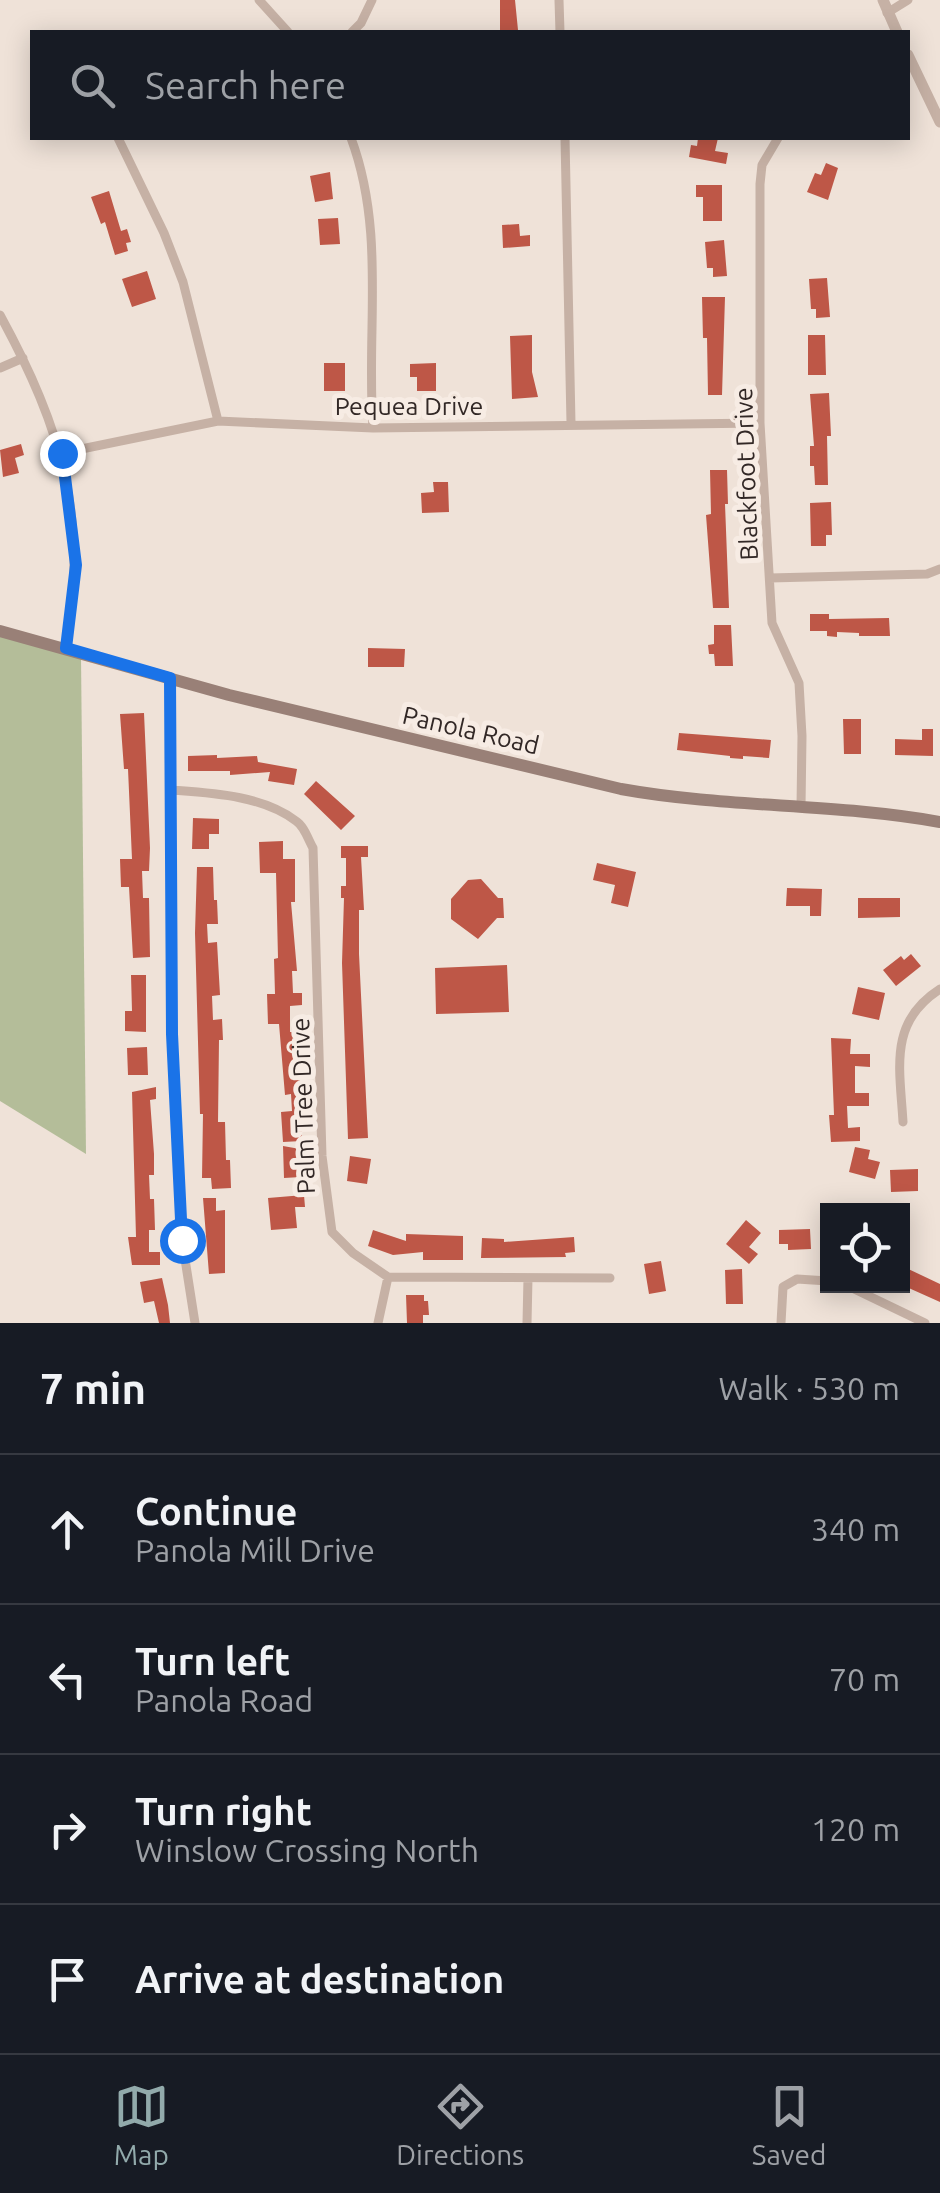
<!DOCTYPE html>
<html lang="en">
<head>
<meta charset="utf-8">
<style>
	:root { --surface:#171b24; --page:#242831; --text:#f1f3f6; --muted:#9ea1a6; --line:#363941; --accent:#92aaab }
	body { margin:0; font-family:Ubuntu,sans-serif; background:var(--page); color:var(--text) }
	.controls { position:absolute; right:30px; bottom:30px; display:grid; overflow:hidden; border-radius:0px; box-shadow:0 5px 25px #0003 }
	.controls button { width:90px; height:90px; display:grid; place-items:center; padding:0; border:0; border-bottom:2px solid var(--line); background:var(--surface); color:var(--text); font:50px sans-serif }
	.stop { position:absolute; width:30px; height:30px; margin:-22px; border:8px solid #1a73e8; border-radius:50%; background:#fff }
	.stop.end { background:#1a73e8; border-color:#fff; box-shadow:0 2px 10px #0008 }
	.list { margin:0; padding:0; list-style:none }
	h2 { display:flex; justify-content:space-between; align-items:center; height:130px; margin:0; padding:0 40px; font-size:42px }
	h2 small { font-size:32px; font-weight:400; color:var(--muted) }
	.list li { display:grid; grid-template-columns:65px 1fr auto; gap:30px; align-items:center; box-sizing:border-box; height:150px; padding:0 40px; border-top:2px solid var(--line) }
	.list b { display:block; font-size:38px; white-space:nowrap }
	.list p { margin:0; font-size:32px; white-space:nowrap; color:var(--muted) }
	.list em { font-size:32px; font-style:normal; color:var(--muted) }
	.icon { flex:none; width:55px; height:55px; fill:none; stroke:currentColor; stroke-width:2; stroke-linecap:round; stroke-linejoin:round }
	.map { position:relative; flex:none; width:940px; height:1323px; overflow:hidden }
	.search { position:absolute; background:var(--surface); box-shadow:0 5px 25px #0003; left:30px; right:30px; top:30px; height:110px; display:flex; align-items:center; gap:25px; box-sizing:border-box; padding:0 35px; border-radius:0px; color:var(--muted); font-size:38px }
	.sheet { height:730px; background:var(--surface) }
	nav { display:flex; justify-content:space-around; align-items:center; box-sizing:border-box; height:140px; border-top:2px solid var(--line); background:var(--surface); font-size:28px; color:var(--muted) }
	nav a { display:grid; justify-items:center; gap:5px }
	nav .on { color:var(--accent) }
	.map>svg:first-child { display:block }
	.green { fill:#b4bd99 }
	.building { fill:#be5747 }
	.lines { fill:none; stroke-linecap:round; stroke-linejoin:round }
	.minor { stroke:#c6b1a5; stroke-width:9 }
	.tertiary { stroke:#c6b1a5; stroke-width:11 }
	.secondary { stroke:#998077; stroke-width:12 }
	.route { stroke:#1a73e8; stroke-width:12 }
	.labels { text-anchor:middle; stroke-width:10; stroke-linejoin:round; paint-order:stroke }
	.street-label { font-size:25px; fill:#322826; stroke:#f7ece4 }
</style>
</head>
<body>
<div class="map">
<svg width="940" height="1323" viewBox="0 0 940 1323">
	<rect width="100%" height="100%" fill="#efe2d8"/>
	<!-- green -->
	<path class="green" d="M0,630L81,656L86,1154L0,1101Z"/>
	<!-- building -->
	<path class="building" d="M500,0H515L518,30L500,32Z
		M698,138H718L715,151L728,153L726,164L689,157L691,145L697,146Z
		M826,163L838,168L828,200L807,192L815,173L821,175Z
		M330,172L333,199L315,202L310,176Z
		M696,185H722V221H703V197H696Z
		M109,191L121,231L127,229L131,242L126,243L128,251L115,255L105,222L101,224L91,197Z
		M338,218L340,244L320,245L318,219Z
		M519,224L520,236L530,235V246L503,248L502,225Z
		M724,240L727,276L713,277V268H707L705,242Z
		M147,271L156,299L132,307L122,279Z
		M827,278L830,317L816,318V309H811L809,279Z
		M702,297H725L722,395H708L707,338H703Z
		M532,335V372L538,397L512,399L510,336Z
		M808,335H825L826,375H808Z
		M324,363H345V391H324Z
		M436,363V391H417V377H410V364Z
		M829,393L831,436H827L828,485H815L814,466H810V446H814L810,394Z
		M21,444L24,455L15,458L19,473L3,477L0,450Z
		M710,470H727L728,504H725L729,608H713L706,515L711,514Z
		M433,482H448L449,512L422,513L421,493L434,492Z
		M831,502L832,535H826V546H811L810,503Z
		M810,614H829V619L889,618L890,636H859V633L837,632V637L827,636V631H810Z
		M714,625H731L733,666H715L714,654H709L708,645L714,644Z
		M368,648L405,649L404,667H368Z
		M144,713L150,848L149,871H142L143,898H149L150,957L133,958L129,887H121L120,859H132L128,769H124L120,714Z
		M843,719H861V754H844Z
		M922,729H933V756L895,755V739L922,740Z
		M679,733L771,740L769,758L743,756V759L730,758V756L677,750Z
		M217,755V758L257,756L258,762L297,769L294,785L268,781L270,772L230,775V771H188V756Z
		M316,781L355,816L341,830L304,794Z
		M193,818L219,819V834H209V849H192Z
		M283,841V859H295V902H291L297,971H292L293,993H302V1005L290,1006V1032H295V1045H299L302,1141L283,1142L281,1112L292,1111L291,1094L285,1095L279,1024H268L267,994H275L274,959L278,958L276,873H260L259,842Z
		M341,846H368V857H361L364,910H359V954L368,1138L348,1139L342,963L344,898H341V886H346V858H341Z
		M597,863L636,872L628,907L611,903L615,885L593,880Z
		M197,867H213L214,900H217L218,924H207L208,943L217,942L220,995L212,996L213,1020L222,1019L223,1040H219L218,1122H225L226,1160H230L231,1188L212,1189L211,1178H202L203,1114H200L195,933Z
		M481,879L498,898H503L504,918H497L478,939L451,919V899L468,880Z
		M787,888L822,889L821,916H810V906H786Z
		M858,898H900V917L858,918Z
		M911,954L921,966L896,986L883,970L901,956L904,960Z
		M507,965L509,1012L436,1014L435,968Z
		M131,975H146V1032L125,1031V1011H132Z
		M858,987L885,993L879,1020L852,1014Z
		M831,1038L851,1039L850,1054H870V1067L855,1066V1093H869V1106H847L848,1128L860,1127V1141L831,1142L829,1115H834Z
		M147,1047L148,1075H128L127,1048Z
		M156,1087V1099L150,1100L154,1154V1175H149L150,1199H154L155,1230H149V1252H160V1265H132L128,1237H136L132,1092Z
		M283,1146L300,1149L301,1177L284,1178Z
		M855,1147L870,1150L868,1159L880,1162L875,1179L849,1172Z
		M350,1156L371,1159L367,1184L347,1181Z
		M918,1169V1191L891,1192L890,1170Z
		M304,1195L305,1207H295L297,1228L271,1230L268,1198Z
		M203,1198H216V1211L225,1210V1273L209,1274Z
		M746,1220L761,1233L749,1247L758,1254L749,1264L726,1244Z
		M810,1229L811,1249L788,1250V1244H779V1230Z
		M373,1230L406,1241V1234L463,1236V1260H423V1252L393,1255L368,1246Z
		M574,1237L575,1252L565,1253L566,1257L481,1258L482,1238L504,1239V1242Z
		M661,1261L666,1291L649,1294L644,1264Z
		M902,1266L940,1284V1302L902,1285Z
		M742,1269L743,1304H726L725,1270Z
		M162,1278L168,1305L170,1323H159L154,1301L144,1303L140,1282Z
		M406,1295H424V1301H428L429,1315H423V1323H407Z"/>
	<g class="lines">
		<!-- minor -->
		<path class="minor" d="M259,0L288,32
			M559,0L560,32
			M887,13L908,0
			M352,32L361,23L372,0
			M118,138L164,233L183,282L218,421
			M351,138C386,232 366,330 373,428
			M565,138L571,423
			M778,138L762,165L760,184V423L772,623L799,683L802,736L801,807
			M0,315C62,429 89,518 66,648
			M0,368L23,358
			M62,453L218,421L373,428L760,423
			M770,578L927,574L940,569
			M170,678L172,1034L182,1240L195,1323
			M170,790C210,793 262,795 296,821C304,826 308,839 313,848L322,1156L332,1232L353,1253L388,1277L610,1278
			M903,1122C900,1069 888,1022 940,989
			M848,1286L925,1323
			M378,1323L388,1277
			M527,1323L528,1278
			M781,1323L783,1287L797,1279L828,1281"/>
		<!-- tertiary -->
		<path class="tertiary" d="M883,0L897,32
			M908,55L940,122"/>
		<!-- secondary -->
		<path class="secondary" d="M0,631L229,695L621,789C726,808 835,803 940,822"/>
	</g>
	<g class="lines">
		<!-- route -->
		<path class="route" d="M62,453L76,565L66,648L170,678L172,1034L182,1240"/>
	</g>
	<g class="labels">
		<!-- street labels -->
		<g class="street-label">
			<text x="409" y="415">Pequea Drive</text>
			<text transform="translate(746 474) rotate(-92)" y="9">Blackfoot Drive</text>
			<text transform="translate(471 730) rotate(13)" y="9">Panola Road</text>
			<text transform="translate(303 1106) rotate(-92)" y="9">Palm Tree Drive</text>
		</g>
	</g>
</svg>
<div class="controls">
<button><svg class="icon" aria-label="locate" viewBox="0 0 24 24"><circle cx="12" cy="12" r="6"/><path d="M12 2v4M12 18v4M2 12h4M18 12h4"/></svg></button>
</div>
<div class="stop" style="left:182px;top:1240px"></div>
<div class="stop end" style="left:62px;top:453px"></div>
<div class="search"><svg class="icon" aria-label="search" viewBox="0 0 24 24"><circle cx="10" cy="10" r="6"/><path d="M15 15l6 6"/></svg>Search here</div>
</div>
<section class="sheet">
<h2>7 min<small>Walk · 530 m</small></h2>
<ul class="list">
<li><svg class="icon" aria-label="ahead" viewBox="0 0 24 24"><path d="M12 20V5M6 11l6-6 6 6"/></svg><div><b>Continue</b><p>Panola Mill Drive</p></div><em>340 m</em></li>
<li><svg class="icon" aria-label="left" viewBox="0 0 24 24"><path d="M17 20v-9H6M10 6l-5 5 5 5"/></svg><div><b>Turn left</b><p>Panola Road</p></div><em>70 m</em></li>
<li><svg class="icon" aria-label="right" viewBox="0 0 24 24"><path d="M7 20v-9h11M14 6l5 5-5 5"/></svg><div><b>Turn right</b><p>Winslow Crossing North</p></div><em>120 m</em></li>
<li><svg class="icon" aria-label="arrive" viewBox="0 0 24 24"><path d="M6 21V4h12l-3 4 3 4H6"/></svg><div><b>Arrive at destination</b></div></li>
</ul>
</section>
<nav>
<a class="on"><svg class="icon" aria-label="map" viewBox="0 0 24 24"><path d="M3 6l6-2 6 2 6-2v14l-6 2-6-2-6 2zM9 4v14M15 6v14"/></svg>Map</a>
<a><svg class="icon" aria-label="directions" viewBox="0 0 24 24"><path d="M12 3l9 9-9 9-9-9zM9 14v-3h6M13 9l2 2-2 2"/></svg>Directions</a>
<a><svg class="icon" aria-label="saved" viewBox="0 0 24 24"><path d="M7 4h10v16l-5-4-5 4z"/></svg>Saved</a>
</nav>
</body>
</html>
